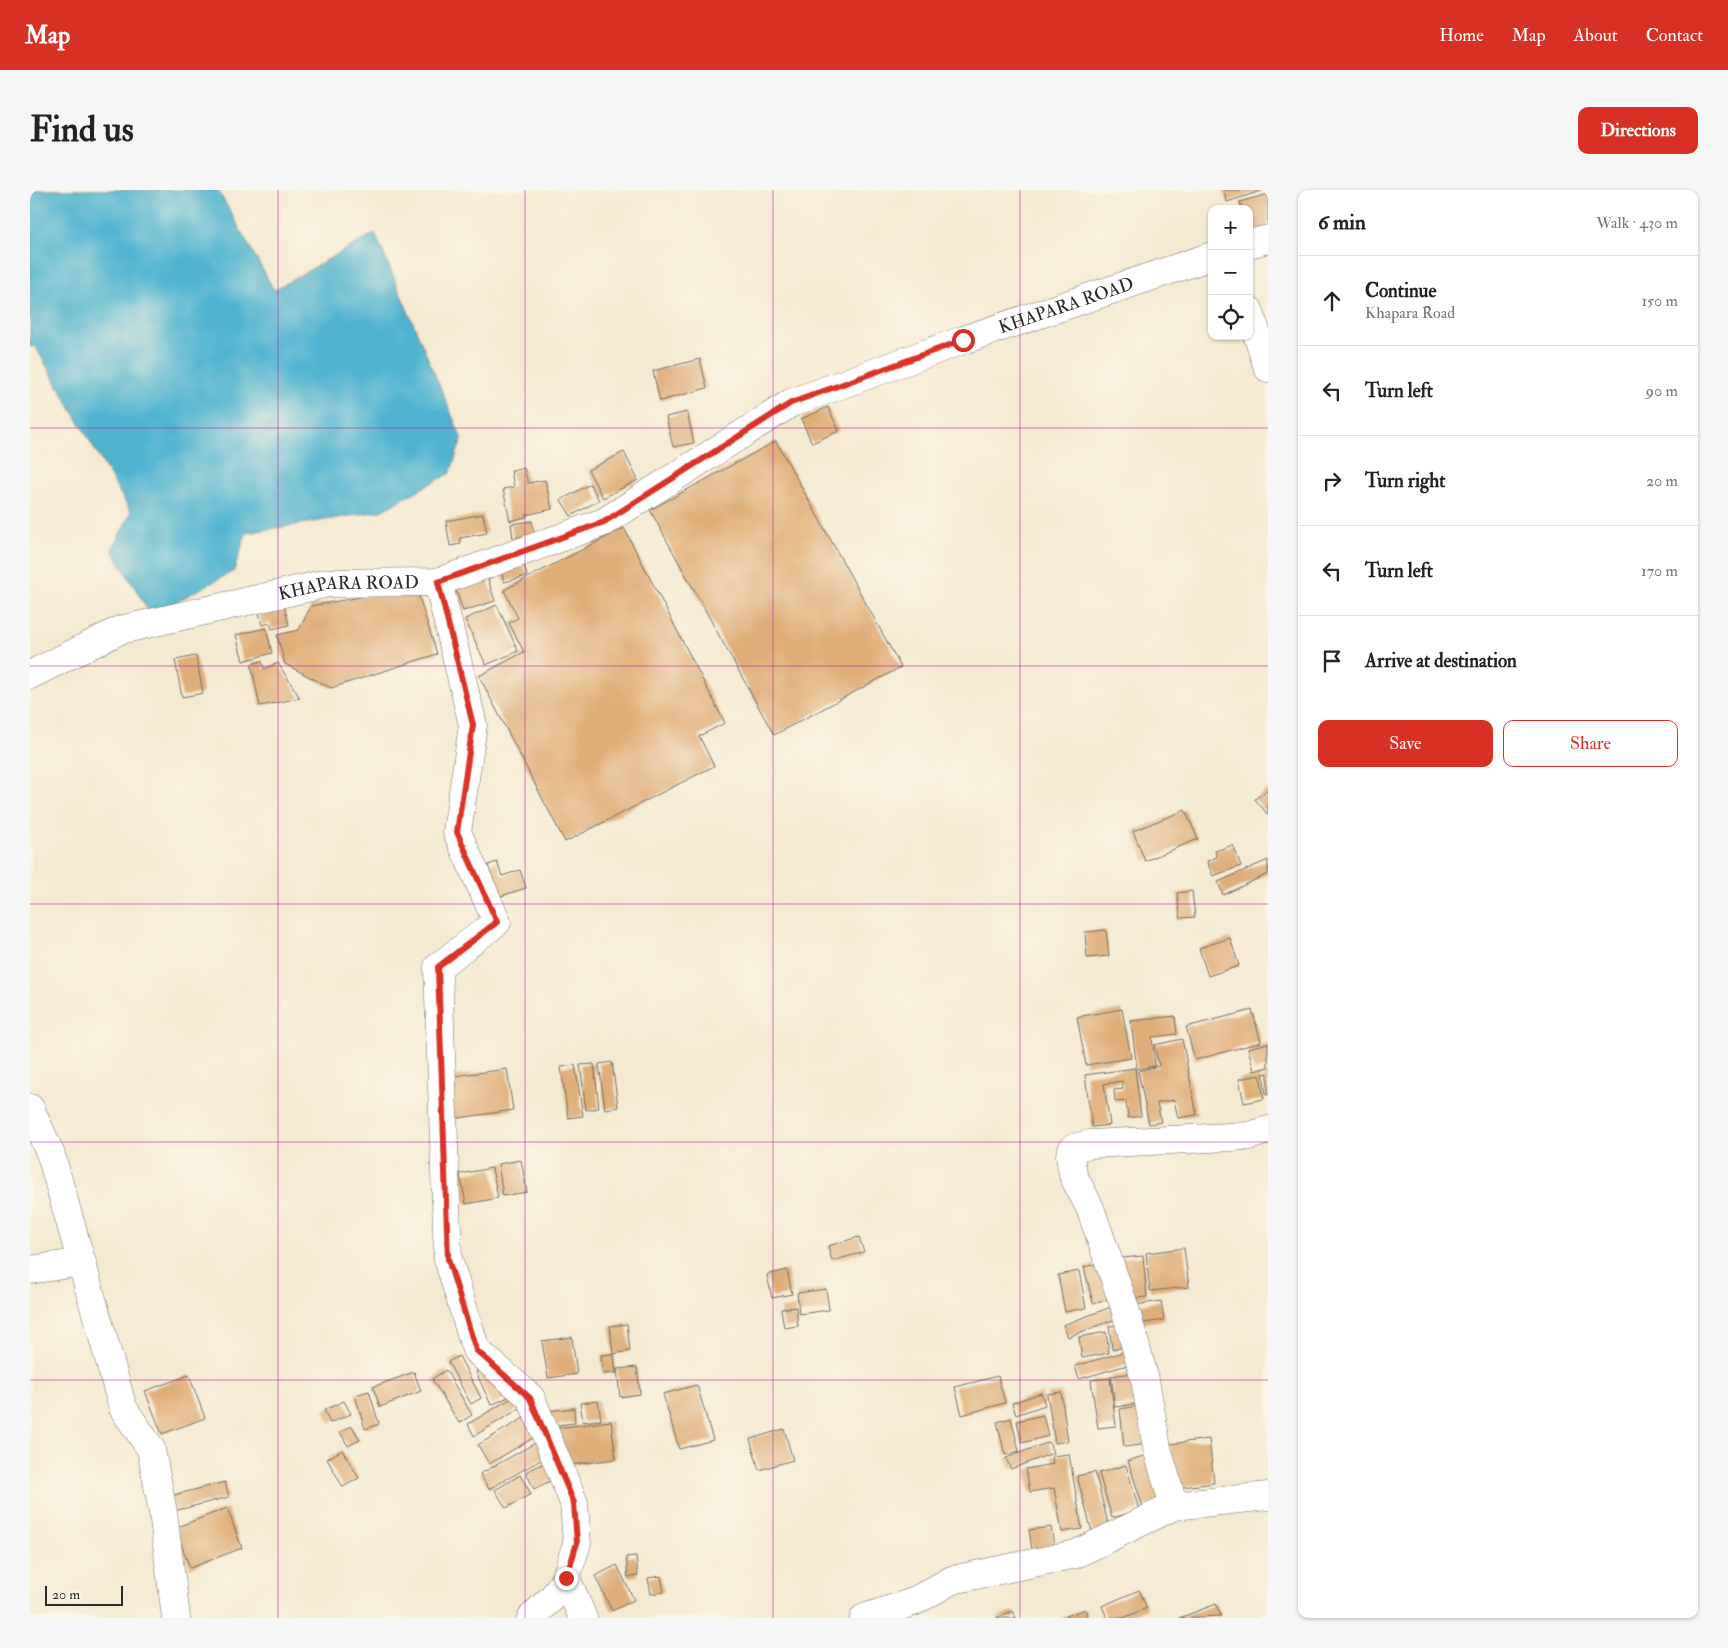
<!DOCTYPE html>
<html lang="en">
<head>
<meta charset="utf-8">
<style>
	:root { --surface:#fff; --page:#f6f6f6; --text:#222; --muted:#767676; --line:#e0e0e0; --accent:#d93025 }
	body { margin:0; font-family:"IM FELL Double Pica",serif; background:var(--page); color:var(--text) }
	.controls { position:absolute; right:15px; top:15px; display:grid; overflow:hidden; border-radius:10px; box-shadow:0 1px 4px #0004 }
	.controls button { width:45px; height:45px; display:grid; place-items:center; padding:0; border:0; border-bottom:1px solid var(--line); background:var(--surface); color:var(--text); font:25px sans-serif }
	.scale { position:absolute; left:15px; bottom:12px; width:78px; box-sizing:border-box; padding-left:5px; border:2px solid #2b2b2b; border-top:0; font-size:14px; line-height:18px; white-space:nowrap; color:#2b2b2b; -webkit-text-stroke:4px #fcf5e5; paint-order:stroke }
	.stop { position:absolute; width:15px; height:15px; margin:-11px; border:4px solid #d93025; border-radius:50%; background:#fff }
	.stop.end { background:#d93025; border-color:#fff; box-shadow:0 1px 5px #0008 }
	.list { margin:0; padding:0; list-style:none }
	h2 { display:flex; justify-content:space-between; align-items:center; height:65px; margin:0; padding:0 20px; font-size:21px }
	h2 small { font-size:16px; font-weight:400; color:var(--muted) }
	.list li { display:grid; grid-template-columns:32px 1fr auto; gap:15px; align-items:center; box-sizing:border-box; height:90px; padding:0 20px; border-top:1px solid var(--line) }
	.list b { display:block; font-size:19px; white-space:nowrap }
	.list p { margin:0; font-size:16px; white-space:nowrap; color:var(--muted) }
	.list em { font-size:16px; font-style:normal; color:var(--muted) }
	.actions { display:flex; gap:10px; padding:15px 20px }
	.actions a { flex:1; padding:11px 0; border:1px solid var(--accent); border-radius:10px; text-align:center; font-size:18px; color:var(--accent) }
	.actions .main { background:var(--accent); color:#fff }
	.icon { flex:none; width:28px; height:28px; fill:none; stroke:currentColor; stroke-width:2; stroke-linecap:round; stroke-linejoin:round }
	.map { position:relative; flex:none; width:1238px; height:1428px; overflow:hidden; border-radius:10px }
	header { display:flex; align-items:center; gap:30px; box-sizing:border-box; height:70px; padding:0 25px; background:var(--accent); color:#fff }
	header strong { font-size:24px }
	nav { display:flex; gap:28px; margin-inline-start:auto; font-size:18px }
	.intro { display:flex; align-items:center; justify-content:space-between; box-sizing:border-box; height:120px; padding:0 30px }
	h1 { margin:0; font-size:35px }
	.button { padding:12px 22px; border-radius:10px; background:var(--accent); color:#fff; font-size:18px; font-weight:700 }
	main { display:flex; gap:30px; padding:0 30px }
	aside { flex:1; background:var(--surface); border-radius:10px; box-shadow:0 1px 4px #0004 }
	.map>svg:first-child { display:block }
	.water { fill:#50b3cf; stroke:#3e6f7d }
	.building { fill:#dfaf79 }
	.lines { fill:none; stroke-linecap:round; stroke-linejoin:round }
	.street-casing { stroke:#726e65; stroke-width:29 }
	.street { stroke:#fff; stroke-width:28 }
	.route { stroke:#d93025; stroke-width:6 }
	.grid { fill:none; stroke:#b5179e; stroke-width:1; stroke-opacity:0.55 }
	.labels { text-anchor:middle; stroke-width:4; stroke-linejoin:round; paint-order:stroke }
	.street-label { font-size:18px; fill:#2b2b2b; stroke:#fcf5e5 }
</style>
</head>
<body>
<header>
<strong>Map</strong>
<nav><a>Home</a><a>Map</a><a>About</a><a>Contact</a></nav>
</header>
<div class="intro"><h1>Find us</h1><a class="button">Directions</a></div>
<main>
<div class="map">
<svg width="1238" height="1428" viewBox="0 0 1238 1428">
	<rect width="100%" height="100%" fill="#fcf5e5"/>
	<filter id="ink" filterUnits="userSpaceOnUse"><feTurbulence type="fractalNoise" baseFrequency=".02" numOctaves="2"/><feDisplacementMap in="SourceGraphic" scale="10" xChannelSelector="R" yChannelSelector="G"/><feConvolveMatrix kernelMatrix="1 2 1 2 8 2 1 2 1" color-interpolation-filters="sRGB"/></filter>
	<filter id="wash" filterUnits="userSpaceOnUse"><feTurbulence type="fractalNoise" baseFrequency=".0096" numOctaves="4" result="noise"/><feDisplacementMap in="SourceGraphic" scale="20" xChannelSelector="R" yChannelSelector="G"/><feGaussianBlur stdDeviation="1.12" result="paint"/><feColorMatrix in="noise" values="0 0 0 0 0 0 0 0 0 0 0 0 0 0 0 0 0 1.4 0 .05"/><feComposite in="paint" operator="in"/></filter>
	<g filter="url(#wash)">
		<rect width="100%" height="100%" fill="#f5ead1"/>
		<!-- water -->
		<path class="water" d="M0,0H188L244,100L345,43L432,249L420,283L351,321L216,343L204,381L121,425L82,360L101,322L5,156L0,157Z"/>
		<g id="blocks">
			<!-- building -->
			<path class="building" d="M1193,0H1234L1197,12Z
				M1238,4V46L1219,42V19H1212L1210,12Z
				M670,169L677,198L630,211L623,181Z
				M798,217L809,241L782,253L771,229Z
				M657,222L664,253L643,257L636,227Z
				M746,251L871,477L744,545L620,320Z
				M594,262L608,290L573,308L558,280Z
				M494,278L498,293L515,290L522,319L496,325V327L480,331L473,299L484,297L481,281Z
				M560,294L569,310L541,326L531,310Z
				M453,324L457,343L430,348L431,354L420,356L416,331Z
				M502,331L504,344L483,348L481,334Z
				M594,338L695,533L669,546L684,576L535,652L449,486L494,462L479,433L488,428L474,400Z
				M494,374L497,386L474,392L471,380Z
				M457,386L465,411L433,421L425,396Z
				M386,397L407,464L301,498L255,474L247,445L269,440L281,416Z
				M252,408L259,435L242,439L240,433L232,435L227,414Z
				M467,415L488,461L456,475L435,429Z
				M236,438L242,463L213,471L206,445Z
				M166,466L173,503L152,507L145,470Z
				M232,471L234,479L248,473L270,508L230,516L221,474Z
				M1238,599V625L1225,609Z
				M1155,620L1168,649L1115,671L1103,641Z
				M1203,655L1211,676L1183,686L1177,671L1187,667L1185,661Z
				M1238,670V684L1193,705L1188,692Z
				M467,672L472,686L490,680L496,698L468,707L458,675Z
				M1162,701L1165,727L1150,728L1147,703Z
				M1076,740L1079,766L1057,768L1055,742Z
				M1200,748L1209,776L1178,786L1169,758Z
				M1092,819L1101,868L1056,875L1047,827Z
				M1222,820L1231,852L1165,870L1156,837Z
				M1145,826L1147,844L1122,847L1125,876L1107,879L1101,831Z
				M1152,849L1167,925L1148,928L1144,910L1127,913L1131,932L1119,934L1108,881L1129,876L1124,855Z
				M1238,853V877L1224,881L1218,858Z
				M582,872L588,917L575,919L569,874Z
				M564,874L569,918L556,920L550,875Z
				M545,875L553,926L538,928L531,877Z
				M1105,878L1111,926L1098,928L1096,911L1085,912L1084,900L1093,899L1092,891L1074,894L1080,935L1062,937L1055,885Z
				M477,879L483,920L422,929L416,887Z
				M1238,883V905H1236L1233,884Z
				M1230,885L1234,909L1214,913L1209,889Z
				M491,970L497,1002L473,1006L468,974Z
				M462,978L468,1008L436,1014L430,984Z
				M829,1047L834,1062L802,1071L798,1056Z
				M1154,1058L1159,1097L1120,1101L1116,1063Z
				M1113,1066L1117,1107L1096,1109L1092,1068Z
				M1075,1072L1084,1108L1063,1113L1054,1077Z
				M757,1080L762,1104L742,1108L737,1085Z
				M1049,1081L1056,1118L1035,1122L1028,1085Z
				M796,1099L799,1120L769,1124L767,1103Z
				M1131,1111L1134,1130L1101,1135L1098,1116Z
				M1089,1114L1093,1126L1038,1147L1033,1135Z
				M766,1117L768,1136L754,1138L751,1119Z
				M597,1134L600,1161L583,1164L580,1136Z
				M1096,1135L1099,1157L1082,1159L1079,1136Z
				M1076,1142L1079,1163L1052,1168L1049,1147Z
				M542,1147L547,1184L518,1188L512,1151Z
				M1097,1161L1101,1174L1049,1189L1045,1176Z
				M584,1164L586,1183L573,1184L571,1165Z
				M429,1166L451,1208L441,1214L418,1172Z
				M468,1172L483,1205L461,1215L446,1182Z
				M607,1177L610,1204L590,1207L587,1179Z
				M416,1180L442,1225L429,1233L402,1189Z
				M384,1182L391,1201L350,1217L343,1197Z
				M1110,1182L1114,1213L1085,1217L1081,1186Z
				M159,1185L175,1228L132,1244L115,1201Z
				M968,1186L975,1213L932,1225L925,1197Z
				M1080,1188L1086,1236L1068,1238L1061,1190Z
				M667,1195L683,1250L649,1259L633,1204Z
				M339,1201L349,1234L335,1239L325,1205Z
				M1031,1202L1038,1251L1025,1253L1017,1204Z
				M1011,1203L1015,1215L986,1225L982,1213Z
				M487,1205L494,1216L444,1246L438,1234Z
				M314,1211L321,1224L300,1233L294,1220Z
				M568,1211L571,1230L553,1232L550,1213Z
				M1115,1215L1119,1254L1094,1257L1090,1219Z
				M544,1218L545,1233L519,1236L518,1221Z
				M1013,1225L1018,1246L992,1253L987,1231Z
				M497,1226L508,1245L459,1274L448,1255Z
				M981,1228L989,1261L975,1265L967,1232Z
				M581,1231L586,1269L531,1276L527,1238Z
				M322,1236L330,1250L318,1256L310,1242Z
				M754,1239L763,1270L729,1280L720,1249Z
				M1179,1249L1184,1293L1145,1298L1140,1254Z
				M507,1252L516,1267L459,1299L450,1284Z
				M1019,1252L1023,1263L981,1279L976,1268Z
				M312,1260L329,1288L313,1297L297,1269Z
				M1122,1263L1137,1309L1113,1317L1098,1271Z
				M1039,1264L1052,1339L1032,1342L1024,1298L1000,1302L996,1279L1023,1274L1022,1266Z
				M518,1271L526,1288L504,1299L496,1282Z
				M1096,1275L1109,1320L1082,1328L1069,1283Z
				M1065,1282L1079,1337L1062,1342L1047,1286Z
				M490,1285L501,1304L476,1318L465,1300Z
				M195,1292L199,1307L144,1321L140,1306Z
				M197,1318L212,1358L160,1378L145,1338Z
				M1021,1337L1025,1363L1003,1366L999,1340Z
				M606,1366L608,1386L598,1387L596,1367Z
				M587,1375L604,1410L582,1421L565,1386Z
				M631,1386L634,1402L621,1404L618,1388Z
				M1109,1400L1117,1418L1093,1428H1077L1072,1416Z
				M1186,1414L1191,1426L1149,1428Z
				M1055,1419L1058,1428H1031Z
				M983,1421L986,1428H966Z"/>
		</g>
	</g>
	<g filter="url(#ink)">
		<use href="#blocks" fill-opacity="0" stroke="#726e65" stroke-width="1"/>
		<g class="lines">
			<!-- street casing -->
			<g class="street-casing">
				<g id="street">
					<path d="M1219,54L1238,49"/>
					<path d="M1219,120L1238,178"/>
					<path d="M408,392L443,535L427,642L467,732L408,777L418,1069L446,1160L501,1208L544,1313L547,1353L536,1388L524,1406L501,1428"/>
					<path id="s1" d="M0,485L90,440L298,393L408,392L574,332L761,213L933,150L1182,66"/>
					<path d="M0,918L21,965L93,1218L121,1259L133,1322L146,1428"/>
					<path d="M0,1080L52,1072"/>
					<path d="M1144,1316L1127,1258L1115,1190L1095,1118L1060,1018L1043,985L1040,965L1043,958L1060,954L1219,946L1238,940"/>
					<path d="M536,1388L553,1428"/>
					<path d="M834,1428L883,1412L922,1390L1046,1364L1144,1316L1238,1306"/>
				</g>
			</g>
			<!-- street -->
			<use href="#street" class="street"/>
		</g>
	</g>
	<g class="lines" filter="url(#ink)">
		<!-- route -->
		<path class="route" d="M536,1388L547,1353L544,1313L500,1208L446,1160L418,1069L408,777L467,732L427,642L443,535L408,392L574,332L761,213L933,150"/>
	</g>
	<!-- grid -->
	<path class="grid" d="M248,0V1428M495,0V1428M743,0V1428M990,0V1428M0,238H1238M0,476H1238M0,714H1238M0,952H1238M0,1190H1238"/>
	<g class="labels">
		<!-- street labels -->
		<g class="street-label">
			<text dy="6" stroke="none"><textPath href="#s1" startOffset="1114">KHAPARA ROAD</textPath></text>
			<text dy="6" stroke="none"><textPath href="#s1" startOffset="334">KHAPARA ROAD</textPath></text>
		</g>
	</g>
</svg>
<div class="controls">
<button>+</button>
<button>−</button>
<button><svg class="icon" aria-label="locate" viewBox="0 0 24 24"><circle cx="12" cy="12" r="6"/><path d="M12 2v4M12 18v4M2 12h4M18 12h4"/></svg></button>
</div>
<div class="scale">20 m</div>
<div class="stop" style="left:933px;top:150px"></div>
<div class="stop end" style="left:536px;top:1388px"></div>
</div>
<aside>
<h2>6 min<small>Walk · 430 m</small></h2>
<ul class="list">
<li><svg class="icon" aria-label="ahead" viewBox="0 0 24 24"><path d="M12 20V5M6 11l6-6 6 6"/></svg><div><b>Continue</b><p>Khapara Road</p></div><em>150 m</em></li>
<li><svg class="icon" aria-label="left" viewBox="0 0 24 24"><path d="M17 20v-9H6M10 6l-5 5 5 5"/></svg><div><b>Turn left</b></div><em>90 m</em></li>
<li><svg class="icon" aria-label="right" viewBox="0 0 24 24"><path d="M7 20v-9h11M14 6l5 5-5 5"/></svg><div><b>Turn right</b></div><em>20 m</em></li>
<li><svg class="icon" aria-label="left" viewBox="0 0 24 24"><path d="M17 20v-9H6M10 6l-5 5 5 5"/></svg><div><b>Turn left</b></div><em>170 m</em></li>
<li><svg class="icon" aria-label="arrive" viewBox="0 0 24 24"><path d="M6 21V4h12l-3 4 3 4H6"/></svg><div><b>Arrive at destination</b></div></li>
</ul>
<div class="actions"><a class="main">Save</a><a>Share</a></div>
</aside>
</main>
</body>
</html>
